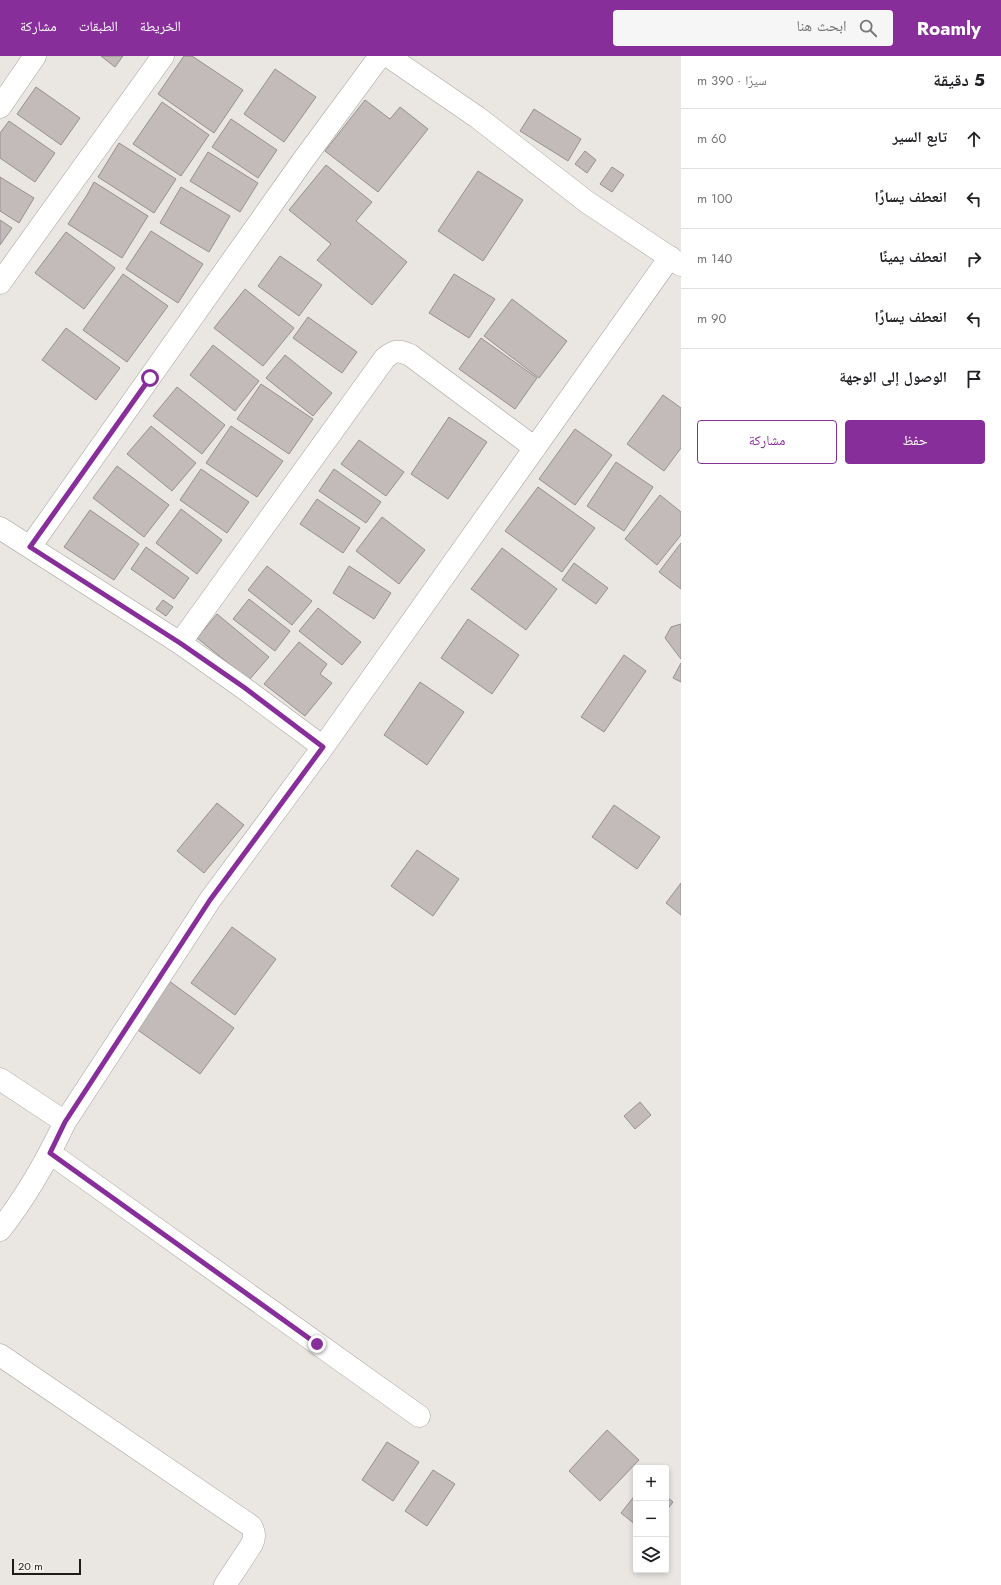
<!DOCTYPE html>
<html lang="ar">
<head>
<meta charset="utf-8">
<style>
	:root { --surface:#fff; --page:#f6f6f6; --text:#202124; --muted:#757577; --line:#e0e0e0; --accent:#882e9a }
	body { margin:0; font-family:Jost,"Noto Naskh Arabic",sans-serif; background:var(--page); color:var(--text); direction:rtl }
	.controls { position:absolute; right:12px; bottom:12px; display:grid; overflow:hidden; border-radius:4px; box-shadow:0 2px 6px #0003 }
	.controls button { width:36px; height:36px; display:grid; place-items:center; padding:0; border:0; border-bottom:1px solid var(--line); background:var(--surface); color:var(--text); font:20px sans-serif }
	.scale { position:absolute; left:12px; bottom:10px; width:69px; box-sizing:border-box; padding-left:4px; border:2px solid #1d1c1a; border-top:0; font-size:11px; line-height:14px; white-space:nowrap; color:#1d1c1a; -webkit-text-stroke:3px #f7f3ef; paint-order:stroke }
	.stop { position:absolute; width:12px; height:12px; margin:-9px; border:3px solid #882e9a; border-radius:50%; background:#fff }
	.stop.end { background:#882e9a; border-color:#fff; box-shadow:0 1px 4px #0008 }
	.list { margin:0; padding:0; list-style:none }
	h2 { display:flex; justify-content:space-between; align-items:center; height:52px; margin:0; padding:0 16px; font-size:17px }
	h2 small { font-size:13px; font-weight:400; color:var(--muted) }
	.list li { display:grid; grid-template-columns:26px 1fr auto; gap:12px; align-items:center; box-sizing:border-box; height:60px; padding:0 16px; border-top:1px solid var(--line) }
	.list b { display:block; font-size:15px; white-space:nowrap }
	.list em { font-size:13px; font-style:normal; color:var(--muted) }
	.actions { display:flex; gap:8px; padding:12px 16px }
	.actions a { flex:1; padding:9px 0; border:1px solid var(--accent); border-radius:4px; text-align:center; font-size:14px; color:var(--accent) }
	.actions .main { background:var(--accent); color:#fff }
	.icon { flex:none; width:22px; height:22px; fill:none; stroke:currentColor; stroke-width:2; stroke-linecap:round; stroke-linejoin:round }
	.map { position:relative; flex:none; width:681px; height:1529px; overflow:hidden; direction:ltr }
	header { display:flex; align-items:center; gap:24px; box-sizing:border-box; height:56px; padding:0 20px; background:var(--accent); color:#fff }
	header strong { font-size:19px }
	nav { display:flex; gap:22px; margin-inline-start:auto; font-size:14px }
	.search { width:280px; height:36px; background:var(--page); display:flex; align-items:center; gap:10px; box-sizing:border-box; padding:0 14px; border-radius:4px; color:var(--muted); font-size:15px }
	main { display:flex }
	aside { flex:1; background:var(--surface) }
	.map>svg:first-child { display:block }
	.building { fill:#c2bbba; stroke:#96908f }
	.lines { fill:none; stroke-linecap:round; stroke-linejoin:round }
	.minor-casing { stroke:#a7a39f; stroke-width:23 }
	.minor { stroke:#fff; stroke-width:22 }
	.route { stroke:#882e9a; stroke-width:5 }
</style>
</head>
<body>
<header>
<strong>Roamly</strong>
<div class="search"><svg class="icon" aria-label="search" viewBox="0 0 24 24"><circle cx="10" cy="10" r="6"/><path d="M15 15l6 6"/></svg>ابحث هنا</div>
<nav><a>الخريطة</a><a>الطبقات</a><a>مشاركة</a></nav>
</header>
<main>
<aside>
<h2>5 دقيقة<small>سيرًا · 390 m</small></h2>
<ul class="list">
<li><svg class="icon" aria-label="ahead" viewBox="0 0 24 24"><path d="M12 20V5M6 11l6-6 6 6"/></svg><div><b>تابع السير</b></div><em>60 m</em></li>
<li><svg class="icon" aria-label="left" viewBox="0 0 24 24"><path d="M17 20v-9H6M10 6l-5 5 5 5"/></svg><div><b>انعطف يسارًا</b></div><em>100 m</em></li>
<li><svg class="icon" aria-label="right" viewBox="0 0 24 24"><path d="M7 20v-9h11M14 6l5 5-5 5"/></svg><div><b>انعطف يمينًا</b></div><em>140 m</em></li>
<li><svg class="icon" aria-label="left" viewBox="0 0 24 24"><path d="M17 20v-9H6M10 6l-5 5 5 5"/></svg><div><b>انعطف يسارًا</b></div><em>90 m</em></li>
<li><svg class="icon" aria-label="arrive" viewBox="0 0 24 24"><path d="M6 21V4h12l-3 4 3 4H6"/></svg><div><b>الوصول إلى الوجهة</b></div></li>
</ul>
<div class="actions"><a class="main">حفظ</a><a>مشاركة</a></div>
</aside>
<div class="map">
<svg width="681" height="1529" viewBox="0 0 681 1529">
	<rect width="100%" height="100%" fill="#eae6e1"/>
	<!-- building -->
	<path class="building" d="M101,0H123L115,11Z
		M184,0H192L243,34L214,77L158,38Z
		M275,13L316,41L284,86L244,58Z
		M36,31L80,62L61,89L17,58Z
		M365,44L390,63L400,51L428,73L378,136L325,95Z
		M162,46L209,79L181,120L133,88Z
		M534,53L581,83L568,105L520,75Z
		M231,63L277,94L258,122L212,91Z
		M9,65L55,97L35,126L0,102V77Z
		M119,87L176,123L154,157L98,121Z
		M585,95L596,104L587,117L575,108Z
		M208,96L258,127L240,156L190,125Z
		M326,109L372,146L356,165L407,206L372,249L317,204L331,188L289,154Z
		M612,111L624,119L612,136L600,128Z
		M478,115L523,144L483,205L438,175Z
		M0,121L34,142L19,167L0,155Z
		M94,126L148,160L122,202L68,168L87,139Z
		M181,131L230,160L209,196L160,167Z
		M0,164L12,172L0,189Z
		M151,175L203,208L178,247L126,213Z
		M66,176L115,212L84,253L35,217Z
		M280,200L322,229L299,260L258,230Z
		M123,218L168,250L127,306L83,274Z
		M454,218L495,243L469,282L429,257Z
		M245,233L294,272L263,310L214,272Z
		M512,243L567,285L539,322L484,280Z
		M308,261L357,296L342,317L293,282Z
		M66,272L120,312L96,344L42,304Z
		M481,282L537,322L515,353L459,313Z
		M213,289L259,325L235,355L190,319Z
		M285,299L332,337L313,360L266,322Z
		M261,328L313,363L289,398L237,363Z
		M177,331L225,369L202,398L153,360Z
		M663,339L681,352V392L664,415L627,388Z
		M449,361L487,386L448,443L411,418Z
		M151,370L196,407L172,435L127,398Z
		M231,370L283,405L257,441L206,407Z
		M575,373L612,399L575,449L539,423Z
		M359,384L404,416L386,440L341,408Z
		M616,406L653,431L624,475L587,450Z
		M117,410L169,449L144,481L93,442Z
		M201,413L249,446L227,477L180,444Z
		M334,413L381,446L366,467L319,435Z
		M538,431L595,472L562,516L505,475Z
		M660,439L681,456V479L657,509L625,483Z
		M317,443L360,472L343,497L300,468Z
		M181,453L222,484L197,518L156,487Z
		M90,454L139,488L114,524L64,491Z
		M382,461L425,494L399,528L356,495Z
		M681,487V533L659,516Z
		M146,491L189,522L174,543L131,513Z
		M502,492L557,533L526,574L471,533Z
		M574,507L608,532L596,548L562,524Z
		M267,510L312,545L292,569L248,534Z
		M349,510L391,537L374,563L333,537Z
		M249,543L290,575L275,595L233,563Z
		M163,544L173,551L166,560L156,553Z
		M318,552L361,586L342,609L299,575Z
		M217,558L269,601L249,624L197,582Z
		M468,563L519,599L492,638L441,602Z
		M681,568V603L665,582L671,571Z
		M299,586L327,608L320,618L332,627L305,660L264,628Z
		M624,599L646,615L604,676L581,661Z
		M681,607V626L673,622Z
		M420,626L464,656L427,709L384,679Z
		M217,747L244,769L204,817L177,795Z
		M614,749L660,781L637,813L592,781Z
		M417,794L459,823L433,860L391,830Z
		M681,827V859L666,847Z
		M232,871L276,903L235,959L191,927Z
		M169,925L234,972L200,1018L135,972Z
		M640,1046L651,1059L635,1073L624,1060Z
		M607,1374L639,1404L600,1445L569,1415Z
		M387,1386L419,1406L393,1445L362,1424Z
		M433,1414L455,1428L427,1470L405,1455Z
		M636,1438V1469L621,1457Z
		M666,1440L673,1446L666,1455Z"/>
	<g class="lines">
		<!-- minor casing -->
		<g class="minor-casing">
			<path id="minor" d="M388,0L477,61L587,146L681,209
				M0,51L35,0
				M0,227L163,0
				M0,472L180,587L245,633L323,691
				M30,491L304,103L380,0
				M180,587L385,302C395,294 398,294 410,299L535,392
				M0,1023L65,1066
				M50,1097L419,1360
				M0,1174C26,1141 47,1104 65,1066L210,844L323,691L670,201
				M0,1299L251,1470C255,1477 255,1481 252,1488L225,1529"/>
		</g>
		<!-- minor -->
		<use href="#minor" class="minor"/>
	</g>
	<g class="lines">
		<!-- route -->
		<path class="route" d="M150,322L30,491L180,587L245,632L323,691L210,844L65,1066L50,1097L317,1288"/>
	</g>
</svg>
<div class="controls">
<button>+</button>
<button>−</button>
<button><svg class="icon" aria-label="layers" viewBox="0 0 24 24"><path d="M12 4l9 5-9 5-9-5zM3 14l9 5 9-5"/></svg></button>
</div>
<div class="scale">20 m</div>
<div class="stop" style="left:150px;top:322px"></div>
<div class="stop end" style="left:317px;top:1288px"></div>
</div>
</main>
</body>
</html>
